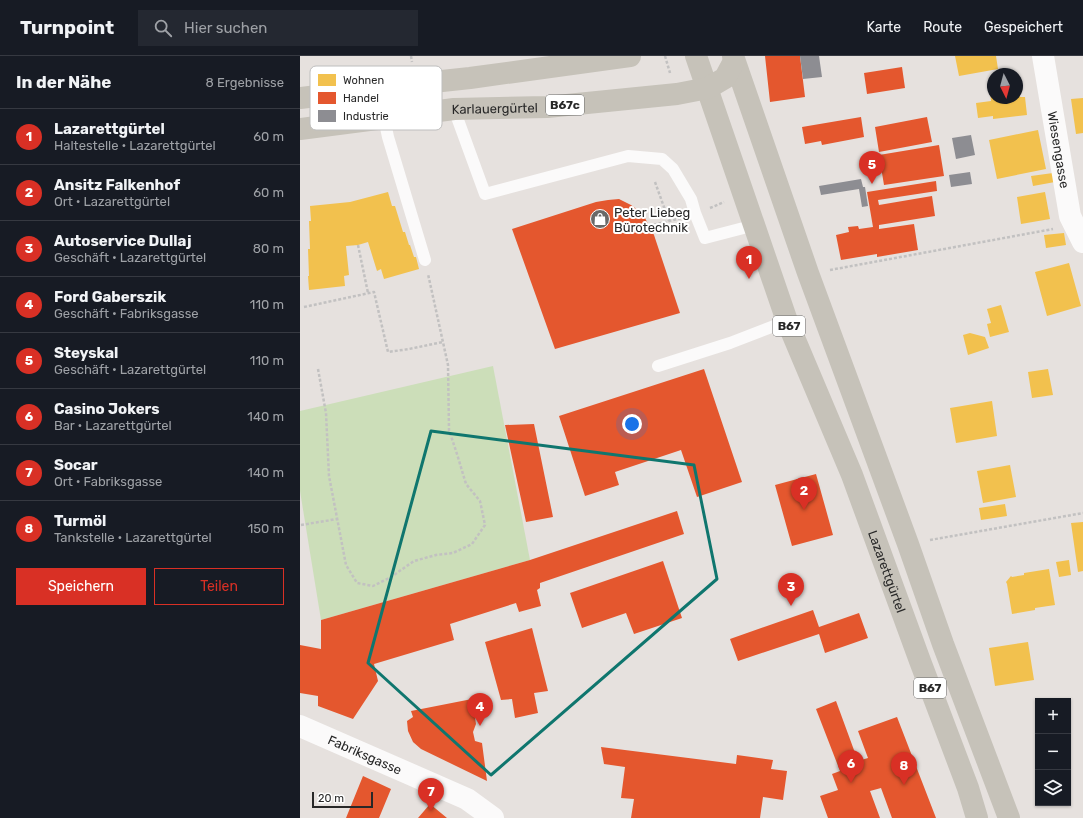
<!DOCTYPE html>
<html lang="de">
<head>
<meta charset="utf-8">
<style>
	:root { --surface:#171b24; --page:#242831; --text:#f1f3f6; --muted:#9ea1a6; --line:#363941; --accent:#d93025 }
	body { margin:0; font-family:Rubik,sans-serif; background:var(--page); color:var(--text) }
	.controls { position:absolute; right:12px; bottom:12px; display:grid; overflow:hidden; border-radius:0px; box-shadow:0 1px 3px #0004 }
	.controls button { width:36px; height:36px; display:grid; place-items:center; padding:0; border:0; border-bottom:1px solid var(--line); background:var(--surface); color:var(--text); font:20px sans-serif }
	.compass { position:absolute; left:687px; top:12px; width:36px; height:36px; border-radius:50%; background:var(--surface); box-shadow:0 1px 3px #0004; rotate:174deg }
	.scale { position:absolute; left:12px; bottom:10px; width:61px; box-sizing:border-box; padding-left:4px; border:2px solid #282828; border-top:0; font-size:11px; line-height:14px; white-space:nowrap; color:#282828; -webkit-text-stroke:3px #fff; paint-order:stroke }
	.you { position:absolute; left:332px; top:368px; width:14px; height:14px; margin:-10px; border:3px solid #fff; border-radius:50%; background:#1a73e8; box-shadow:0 0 0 6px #1a73e833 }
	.badge { display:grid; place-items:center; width:26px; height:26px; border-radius:50%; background:var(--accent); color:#fff; font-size:13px; font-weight:700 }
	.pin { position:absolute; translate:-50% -33px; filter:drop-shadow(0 1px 2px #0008) }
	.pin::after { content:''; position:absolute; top:21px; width:14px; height:12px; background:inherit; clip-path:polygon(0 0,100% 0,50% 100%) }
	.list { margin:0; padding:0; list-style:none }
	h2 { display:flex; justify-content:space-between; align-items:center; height:52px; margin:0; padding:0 16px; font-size:17px }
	h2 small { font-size:13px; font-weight:400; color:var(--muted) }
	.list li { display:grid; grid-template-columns:26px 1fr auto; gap:12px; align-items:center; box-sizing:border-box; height:56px; padding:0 16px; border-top:1px solid var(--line) }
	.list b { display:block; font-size:15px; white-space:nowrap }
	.list p { margin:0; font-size:13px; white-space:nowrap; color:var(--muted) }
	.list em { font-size:13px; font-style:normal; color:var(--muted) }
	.actions { display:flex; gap:8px; padding:12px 16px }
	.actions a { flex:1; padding:9px 0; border:1px solid var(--accent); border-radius:0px; text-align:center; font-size:14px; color:var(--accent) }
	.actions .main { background:var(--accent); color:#fff }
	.icon { flex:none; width:22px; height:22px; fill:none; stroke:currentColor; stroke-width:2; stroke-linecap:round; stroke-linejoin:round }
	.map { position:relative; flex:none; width:783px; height:762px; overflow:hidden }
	header { display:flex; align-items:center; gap:24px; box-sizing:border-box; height:56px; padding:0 20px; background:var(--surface); border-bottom:1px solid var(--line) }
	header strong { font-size:19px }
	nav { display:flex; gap:22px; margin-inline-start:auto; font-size:14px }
	.search { width:280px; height:36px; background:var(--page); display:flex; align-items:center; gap:10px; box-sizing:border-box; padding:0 14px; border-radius:0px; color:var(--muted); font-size:15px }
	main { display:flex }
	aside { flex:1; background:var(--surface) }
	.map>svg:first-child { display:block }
	.green { fill:#ccdeb9 }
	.homes { fill:#f2c14e }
	.shops { fill:#e4572e }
	.industry { fill:#8d8d92 }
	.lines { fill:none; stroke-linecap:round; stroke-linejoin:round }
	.path { stroke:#c2c1c1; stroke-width:2.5; stroke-dasharray:3 2; stroke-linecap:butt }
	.service { stroke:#fbfafa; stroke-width:12 }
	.minor { stroke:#fbfafa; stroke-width:22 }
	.tertiary { stroke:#fbfafa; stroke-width:22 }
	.primary { stroke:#c6c2b9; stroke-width:22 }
	.marked { fill:none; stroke:#0f766e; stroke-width:3; stroke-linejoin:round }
	.labels { text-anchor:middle; stroke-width:4; stroke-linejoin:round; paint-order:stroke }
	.shield { fill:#fff; stroke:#686868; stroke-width:1 }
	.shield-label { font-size:12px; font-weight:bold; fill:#282828 }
	.street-label { font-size:13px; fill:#282828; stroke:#fff }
	.poi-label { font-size:13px; fill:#282828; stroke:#fff; text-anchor:start }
	.key { fill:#fff; stroke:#bebebe; stroke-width:1 }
	.key-label { font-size:11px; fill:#282828 }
</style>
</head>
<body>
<header>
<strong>Turnpoint</strong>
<div class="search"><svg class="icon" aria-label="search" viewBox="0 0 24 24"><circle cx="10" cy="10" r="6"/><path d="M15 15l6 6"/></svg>Hier suchen</div>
<nav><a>Karte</a><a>Route</a><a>Gespeichert</a></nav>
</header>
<main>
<aside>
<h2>In der Nähe<small>8 Ergebnisse</small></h2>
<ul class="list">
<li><span class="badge">1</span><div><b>Lazarettgürtel</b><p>Haltestelle · Lazarettgürtel</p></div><em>60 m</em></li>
<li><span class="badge">2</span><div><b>Ansitz Falkenhof</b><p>Ort · Lazarettgürtel</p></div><em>60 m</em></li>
<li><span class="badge">3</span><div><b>Autoservice Dullaj</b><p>Geschäft · Lazarettgürtel</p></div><em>80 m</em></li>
<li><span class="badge">4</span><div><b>Ford Gaberszik</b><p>Geschäft · Fabriksgasse</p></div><em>110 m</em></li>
<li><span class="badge">5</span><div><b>Steyskal</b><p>Geschäft · Lazarettgürtel</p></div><em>110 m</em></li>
<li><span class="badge">6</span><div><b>Casino Jokers</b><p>Bar · Lazarettgürtel</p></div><em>140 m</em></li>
<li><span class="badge">7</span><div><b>Socar</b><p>Ort · Fabriksgasse</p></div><em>140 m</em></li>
<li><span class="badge">8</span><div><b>Turmöl</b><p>Tankstelle · Lazarettgürtel</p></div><em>150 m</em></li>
</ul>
<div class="actions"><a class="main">Speichern</a><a>Teilen</a></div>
</aside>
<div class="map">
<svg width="783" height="762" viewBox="0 0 783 762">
	<rect width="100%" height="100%" fill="#e6e1de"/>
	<!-- green -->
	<path class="green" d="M193,310L230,504L21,564L0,435V355Z"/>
	<!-- homes -->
	<path class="homes" d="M655,0H696L698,13L659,20Z
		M717,30H719L720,41H725L727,59L693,63V60L678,62L676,47L691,45L690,33H693V42H717Z
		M783,42V77L776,78L771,43Z
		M738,74L746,113L697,123L689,84Z
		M753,117L755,126L733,130L731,120Z
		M88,136L92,150H95L103,176H105L109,189H110L114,201H116L119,213L84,223L81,213L77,215L68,186L58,189L46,190L49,219L44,220L45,230L9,234L8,220H9L8,193H10L9,165H11L10,150L50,146Z
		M745,136L750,163L721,168L717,141Z
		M764,177L766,189L746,192L744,179Z
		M769,207L781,250L747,260L735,216Z
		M701,249L709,276L690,281L687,268L691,267L687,253Z
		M670,277L685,281L689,292L668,299L663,279Z
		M748,313L753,339L732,342L728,316Z
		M692,345L697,380L656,387L650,352Z
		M710,409L716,441L683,447L677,415Z
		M705,448L707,460L681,464L679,452Z
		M783,466V515L778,516L771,467Z
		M769,504L771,519L759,521L756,506Z
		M749,513L755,549L735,552V554L712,558L707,528L706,526L711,520L712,521L724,519V517Z
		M728,586L734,624L695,630L689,592Z"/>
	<!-- shops -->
	<path class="shops" d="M465,0H500L505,41L470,46Z
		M602,11L605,32L567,38L564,17Z
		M561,61L564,81L522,89L521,85L505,88L502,71Z
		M627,61L632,86L579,96L575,71Z
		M639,89L644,120L584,129L579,99Z
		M636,125L637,135L578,144L579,149L632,140L635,160L579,169V173L614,168L618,194L577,201V198L541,204L536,179L549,176L548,171L558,170L559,173L573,171L567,136Z
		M319,143L331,149L339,155L345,162L354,179L380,257L255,293L212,173L296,146L308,144Z
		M404,313L442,426L397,441L381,394L315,416L319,429L285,440L259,360Z
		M234,368L253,461L226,466L205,369Z
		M516,418L533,479L492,490L475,429Z
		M377,455L384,478L240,527V532L237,534L241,550L219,556L216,547L150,568L154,584L74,608L78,625L53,663L18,650V640L0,637V589L21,593V564L230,504Z
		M363,505L382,562L334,578L326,557L282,572L270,537Z
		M513,554L519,571L559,557L568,582L525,597L519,578L438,605L430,583Z
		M232,572L248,635L234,637L238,657L215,662L212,643L201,644L185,586Z
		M172,643L176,668L173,676L175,685L182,687L187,725L121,693L113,686L108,675L107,665L113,661L111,655Z
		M536,645L558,705L568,702L558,675L597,661L636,762H592L581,732L570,735L580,762H528L520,740L538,734L532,718L540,715L516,653Z
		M301,691L436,708L437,699L473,704L471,713L487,715L483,744L463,741L460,762H331L334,743L321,742L325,711L304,708Z
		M63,720L91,733L79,762H46Z
		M130,748L147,762H118Z"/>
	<!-- industry -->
	<path class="industry" d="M500,0H519L522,21L503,23Z
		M671,79L675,99L656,103L652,82Z
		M670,116L672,128L651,131L649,119Z
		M561,123L563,131H565L568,150L562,151L559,133L521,139L519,130Z"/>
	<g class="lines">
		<!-- path -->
		<path class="path" d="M111,0L112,6
			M365,0L370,17
			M355,126L369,165
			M410,152L424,146
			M349,170L381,162
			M58,189L68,237
			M530,214L753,173
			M4,251L74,236L88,296L109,293L143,286
			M18,313L26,357L29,420L46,509L57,527L73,530L91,521L114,505L136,499L153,497L172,488L185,469L180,445L166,428L157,398L149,374L148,309L128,218
			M1,469L37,463
			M630,484L783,457"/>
		<!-- service -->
		<path class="service" d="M154,53L185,138L328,100L362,103L373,113L391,143L395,157L405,182L455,169
			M84,62L88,81L125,204
			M358,310L430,287L487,265"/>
		<!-- minor -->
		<path class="minor" id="s1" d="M743,0L770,160L783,186"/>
		<!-- tertiary -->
		<path class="tertiary" id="s2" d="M0,670L167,743L193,762"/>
		<!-- primary -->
		<g class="primary">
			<path id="s3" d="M396,0L487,265L552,419L620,605L668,732L677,762"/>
			<path d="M433,0L508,217L608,488L643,588L709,762"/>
			<path d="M0,42L114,28L170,22L330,0"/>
			<path id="s4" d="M0,73L154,53L247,51L377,38L408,32L425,22L434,5"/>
		</g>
	</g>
	<!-- marked area -->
	<path class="marked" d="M131,375L394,409L417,523L191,719L68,607Z"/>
	<!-- icons -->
	<defs>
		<g id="shop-disc" transform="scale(1)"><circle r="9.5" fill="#6a6968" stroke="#fff"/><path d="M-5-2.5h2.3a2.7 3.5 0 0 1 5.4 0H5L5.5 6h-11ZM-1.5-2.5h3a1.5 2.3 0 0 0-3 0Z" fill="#fff"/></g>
	</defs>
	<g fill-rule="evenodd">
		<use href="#shop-disc" x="300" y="163"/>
	</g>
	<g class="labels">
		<!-- shield labels -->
		<g class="shield">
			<rect x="246" y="39" width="38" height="20" rx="3"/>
			<rect x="473" y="260" width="32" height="20" rx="3"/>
			<rect x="614" y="622" width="32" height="20" rx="3"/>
		</g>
		<g class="shield-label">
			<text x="265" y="53">B67c</text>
			<text x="489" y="274">B67</text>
			<text x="630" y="636">B67</text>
		</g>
		<!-- street labels -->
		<g class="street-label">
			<text dy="5" stroke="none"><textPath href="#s4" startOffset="196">Karlauergürtel</textPath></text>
			<text dy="5" stroke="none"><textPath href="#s1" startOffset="95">Wiesengasse</textPath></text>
			<text dy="5" stroke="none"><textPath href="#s3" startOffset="550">Lazarettgürtel</textPath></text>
			<text dy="5" stroke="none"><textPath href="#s2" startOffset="71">Fabriksgasse</textPath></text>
		</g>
		<!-- poi labels -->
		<g class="poi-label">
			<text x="314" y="161">Peter Liebeg<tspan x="314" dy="15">Bürotechnik</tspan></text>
		</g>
	</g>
	<!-- legend -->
	<rect x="10" y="10" width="132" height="64" rx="6" class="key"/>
	<rect x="18" y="18" width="18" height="12" fill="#f2c14e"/>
	<rect x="18" y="36" width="18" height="12" fill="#e4572e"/>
	<rect x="18" y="54" width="18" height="12" fill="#8d8d92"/>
	<g class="key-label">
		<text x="43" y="28">Wohnen</text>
		<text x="43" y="46">Handel</text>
		<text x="43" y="64">Industrie</text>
	</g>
</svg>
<div class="controls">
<button>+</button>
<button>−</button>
<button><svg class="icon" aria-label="layers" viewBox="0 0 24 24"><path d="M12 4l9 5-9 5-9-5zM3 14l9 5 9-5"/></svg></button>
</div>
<svg class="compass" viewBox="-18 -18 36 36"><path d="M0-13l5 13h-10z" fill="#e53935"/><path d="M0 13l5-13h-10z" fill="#9ea1a6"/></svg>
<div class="scale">20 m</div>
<div class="you"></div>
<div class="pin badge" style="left:449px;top:223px">1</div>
<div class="pin badge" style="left:504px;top:454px">2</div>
<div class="pin badge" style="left:491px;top:550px">3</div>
<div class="pin badge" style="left:180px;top:670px">4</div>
<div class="pin badge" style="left:572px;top:128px">5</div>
<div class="pin badge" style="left:551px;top:727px">6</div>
<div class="pin badge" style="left:131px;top:755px">7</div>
<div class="pin badge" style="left:604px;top:729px">8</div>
</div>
</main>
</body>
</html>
